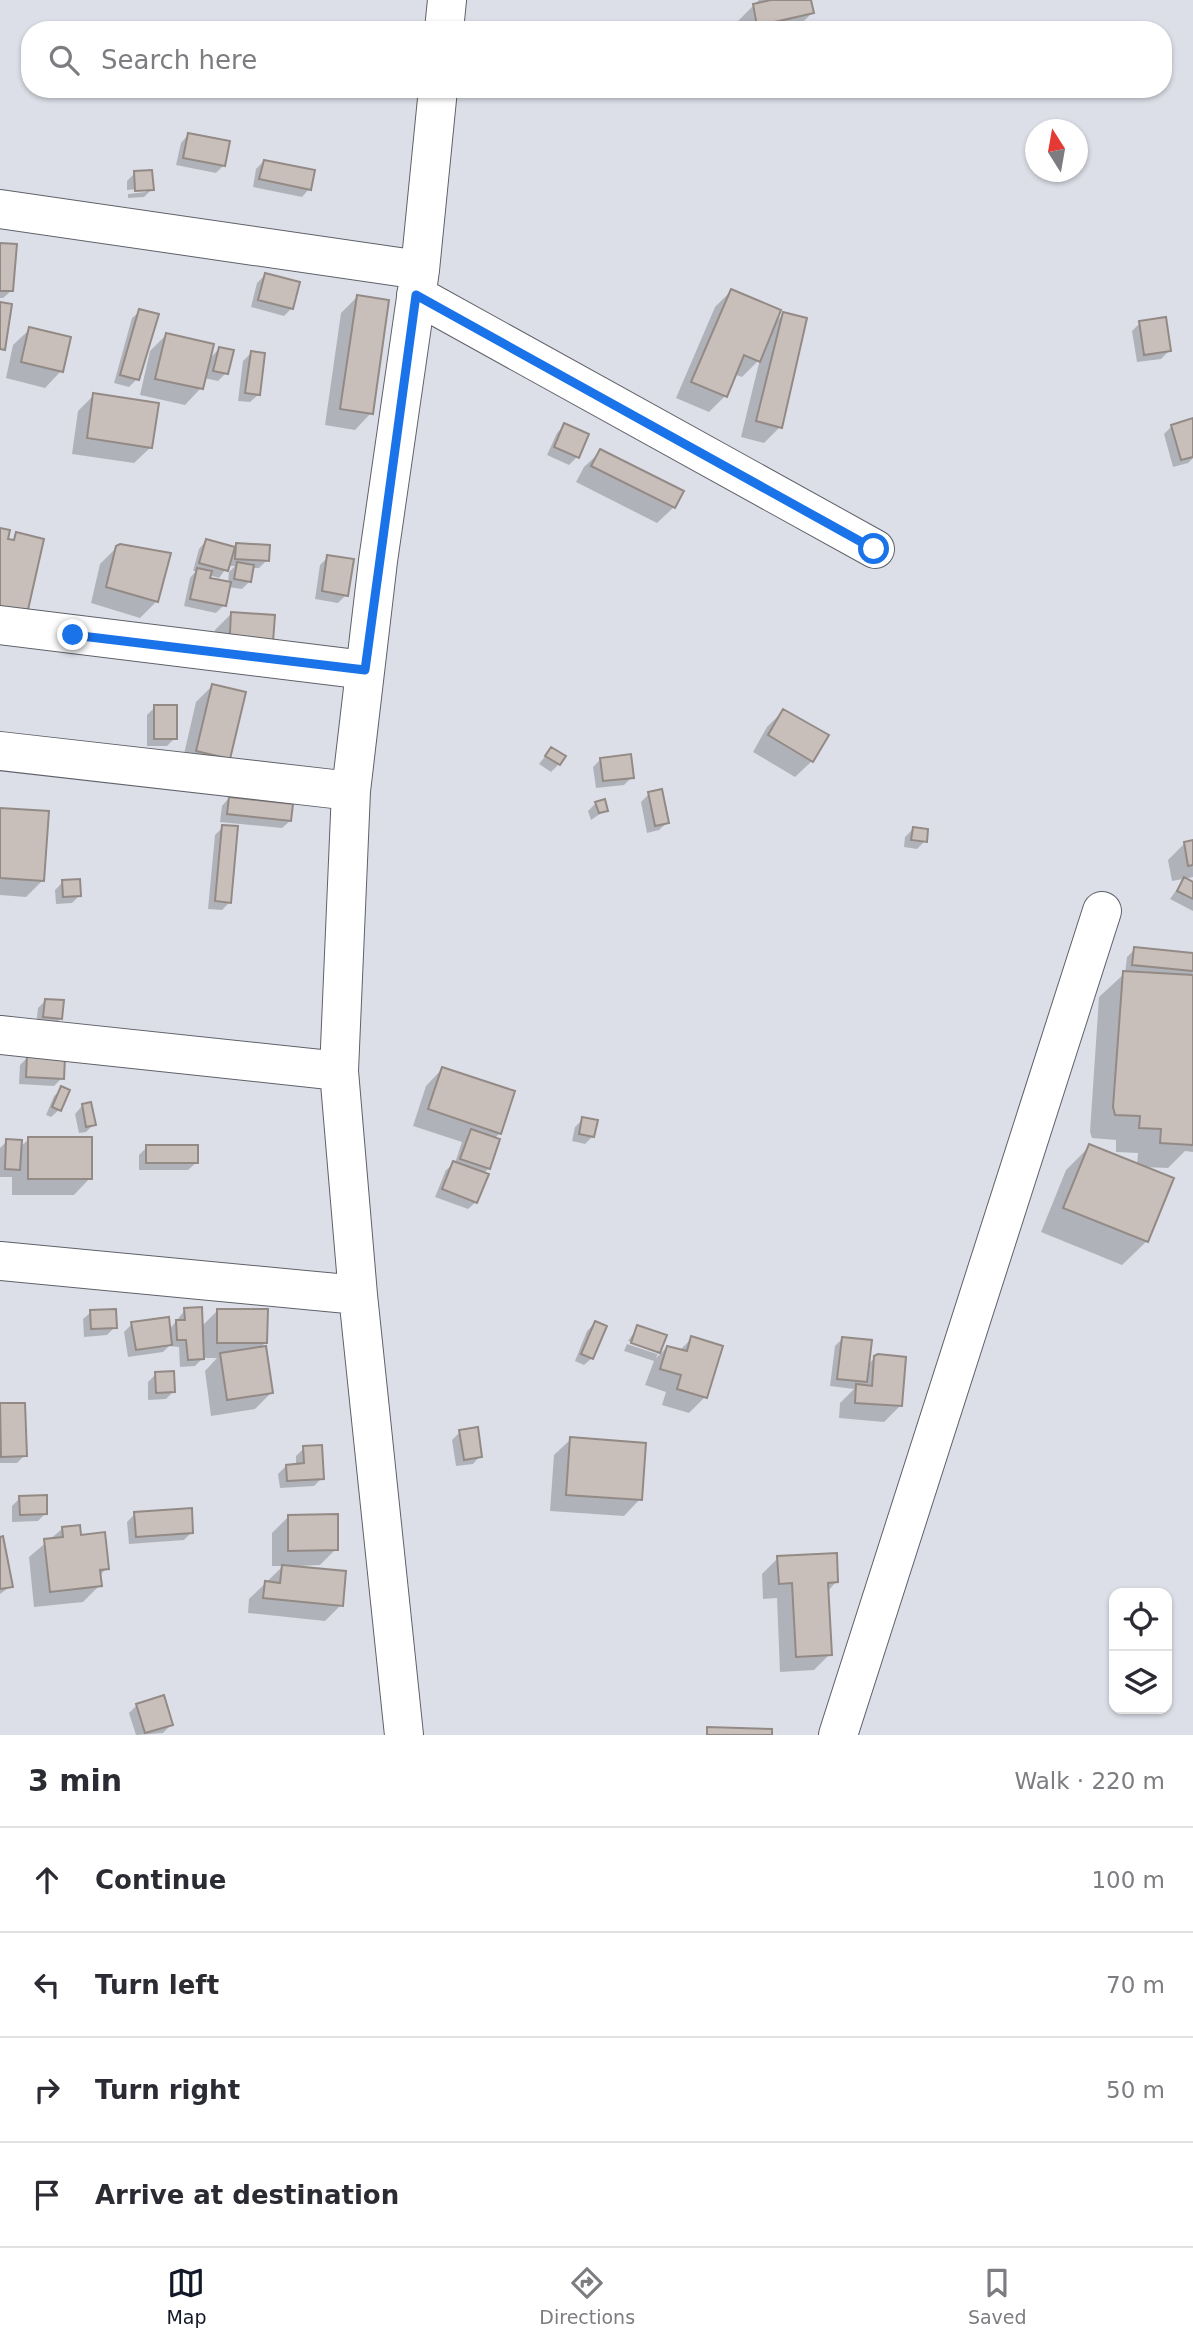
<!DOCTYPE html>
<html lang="en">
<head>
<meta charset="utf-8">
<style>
	:root { --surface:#fff; --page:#f7f7f7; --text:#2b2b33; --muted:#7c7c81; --line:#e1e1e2; --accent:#111827 }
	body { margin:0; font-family:"DejaVu Sans",sans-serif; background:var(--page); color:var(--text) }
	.controls { position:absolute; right:21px; bottom:21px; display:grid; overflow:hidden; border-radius:14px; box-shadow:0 2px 5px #0004 }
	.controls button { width:63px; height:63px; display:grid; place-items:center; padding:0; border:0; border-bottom:2px solid var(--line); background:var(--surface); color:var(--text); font:35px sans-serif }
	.compass { position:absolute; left:1025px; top:119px; width:63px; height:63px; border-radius:50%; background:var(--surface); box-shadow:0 2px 5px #0004; rotate:349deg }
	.stop { position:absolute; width:21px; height:21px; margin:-16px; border:5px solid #1a73e8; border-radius:50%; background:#fff }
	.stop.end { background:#1a73e8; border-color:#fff; box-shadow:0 2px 7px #0008 }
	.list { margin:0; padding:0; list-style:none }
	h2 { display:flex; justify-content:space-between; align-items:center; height:91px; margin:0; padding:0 28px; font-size:30px }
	h2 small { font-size:23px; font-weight:400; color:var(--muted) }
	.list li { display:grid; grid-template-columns:46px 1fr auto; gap:21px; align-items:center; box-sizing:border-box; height:105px; padding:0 28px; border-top:2px solid var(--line) }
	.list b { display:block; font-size:26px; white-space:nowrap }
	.list em { font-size:23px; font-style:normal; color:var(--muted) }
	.icon { flex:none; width:38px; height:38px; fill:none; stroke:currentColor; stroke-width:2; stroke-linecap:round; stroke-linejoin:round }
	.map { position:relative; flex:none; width:1193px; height:1735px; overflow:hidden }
	.search { position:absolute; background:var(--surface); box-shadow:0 2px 5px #0004; left:21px; right:21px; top:21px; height:77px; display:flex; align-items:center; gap:18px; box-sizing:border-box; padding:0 24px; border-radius:28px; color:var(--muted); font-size:26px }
	.sheet { height:511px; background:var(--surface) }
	nav { display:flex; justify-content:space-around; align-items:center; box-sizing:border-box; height:98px; border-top:2px solid var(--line); background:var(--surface); font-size:19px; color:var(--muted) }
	nav a { display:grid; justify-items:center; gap:4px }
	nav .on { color:var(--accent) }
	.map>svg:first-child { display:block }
	.shadow { fill:#0003; fill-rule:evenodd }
	.building { fill:#c9bfba; stroke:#938a86; stroke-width:2 }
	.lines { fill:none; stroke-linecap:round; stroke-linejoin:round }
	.minor-casing { stroke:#5f6169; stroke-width:40 }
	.minor { stroke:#fff; stroke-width:38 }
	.route { stroke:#1a73e8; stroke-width:9 }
</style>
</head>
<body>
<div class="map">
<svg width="1193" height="1735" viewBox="0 0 1193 1735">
	<rect width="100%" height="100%" fill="#dddfe8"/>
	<!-- shadow -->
	<path class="shadow" d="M759,0H809L813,12L796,29L739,30L737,22Z
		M188,135L224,165L216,173L176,165L181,143Z
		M264,161L309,189L302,197L253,187L256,169Z
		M135,173L152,189L144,197L128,198V194L146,192V188L127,190V181Z
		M0,244L11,291L3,298H0Z
		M265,275L292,308L284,316L251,307L257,283Z
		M731,291L774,324L783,314L780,427L764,443L741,437L760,359L742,377L734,374L725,396L709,412L676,398L715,307Z
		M357,297L371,413L355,430L325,425L341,313Z
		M140,311L137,379L129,387L114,383L132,318Z
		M1140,323L1169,351L1161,359L1137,362L1132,331Z
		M30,329L61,371L45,388L6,378L13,345Z
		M166,335L208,360L219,349L226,373L218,381L204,378L201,388L185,405L140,395L150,351Z
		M251,353L258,395L250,402L238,401L243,361Z
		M94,395L151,447L134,463L72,454L78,411Z
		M1193,420V458L1188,463L1173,467L1164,434L1172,426Z
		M565,425L577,457L569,465L547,455L557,433Z
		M601,451L674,507L657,523L576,482L584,467Z
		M206,541L234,548L237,545L267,560L259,568H252L250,581L242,589L228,587L224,605L216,613L184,606L190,578L196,571H193L199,549ZM228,566H235L229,572L228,583L208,579L209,575L219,578Z
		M117,547L143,552L147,549L169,554L157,601L140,618L91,603L100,564Z
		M328,557L346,595L338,603L315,599L320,565Z
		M231,614L273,616L213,668L215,630Z
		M212,686L228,758L181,767L196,702Z
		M155,707L175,738L167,746H147V715Z
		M783,711L812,761L795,777L753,752L767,727Z
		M551,749L559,764L551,772L539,764Z
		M601,759L632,777L624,785L596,788L593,767Z
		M649,794L667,823L659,830L647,833L641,802Z
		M229,798L290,821L282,828L220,822L222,806Z
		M596,803L606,810L591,820L588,811Z
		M0,809L43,880L26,897L0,895Z
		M223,827L230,902L222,910L208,909L215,835Z
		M913,829L925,841L917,849L904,847L905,837Z
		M1193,842V877L1172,881L1168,860L1185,843Z
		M1184,879L1193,884V911L1170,899Z
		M63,882L80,895L72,903L56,904L55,890Z
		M1135,949L1193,955V1152L1185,1151L1168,1168L1143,1167L1147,1241L1122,1265L1041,1232L1066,1170L1090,1146L1137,1165L1138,1153L1116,1152V1140L1092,1138L1090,1132L1099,997L1125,973L1127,957Z
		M46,1000L61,1018L53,1026L36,1025L38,1008Z
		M28,1057L62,1078L54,1086L19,1084L20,1065Z
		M442,1069L500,1133L494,1139L489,1168L483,1174L476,1202L468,1209L435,1197L446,1170L455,1163L462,1142L413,1126L426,1086Z
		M62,1089L59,1110L51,1117L46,1115L54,1096Z
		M82,1106L94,1124L86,1132L79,1133L75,1114Z
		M583,1119L593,1136L585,1144L572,1141L575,1127Z
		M29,1139L90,1178L74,1195H12V1177H0V1148L7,1141L19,1148Z
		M147,1147L196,1163L188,1170H139V1155Z
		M185,1310L201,1327L218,1310L265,1343L259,1349L271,1393L255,1409L211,1416L205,1371L217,1358H203L195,1366L180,1367L179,1347L169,1346L163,1352L128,1357L124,1332L132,1324L169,1330Z
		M91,1312L115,1327L107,1335L84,1337L83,1319Z
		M595,1323L592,1358L584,1365L575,1361L587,1331Z
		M638,1327L665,1336L656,1358L667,1347L679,1351L692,1338L705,1397L689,1413L662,1405L666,1392L645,1385L654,1361L624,1351L627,1344L657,1354V1350L628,1341Z
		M843,1338L867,1365L875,1358L900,1406L884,1422L839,1418L840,1403L854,1389L830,1386L835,1346Z
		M156,1374L174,1391L166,1399L148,1400V1382Z
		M23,1404L25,1455L17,1463H0V1405Z
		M460,1432L480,1456L473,1464L456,1466L452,1440Z
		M571,1439L640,1499L624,1516L550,1511L554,1455Z
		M304,1448L322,1478L314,1486L280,1488L278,1474L286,1466H296V1456Z
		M20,1498L46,1513L38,1521L12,1522V1506Z
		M135,1514L192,1532L184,1540L129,1544L127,1522Z
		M289,1516L336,1549L320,1565L298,1566L341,1605L325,1621L248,1613L249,1599L283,1566H272V1533Z
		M62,1529L79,1536L107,1568L99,1576L100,1585L83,1602L34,1607L29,1557Z
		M0,1539L11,1586L0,1594Z
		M778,1558L836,1582L827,1592L830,1654L814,1670L780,1672L777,1598L763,1599L762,1574Z
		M137,1705L171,1725L163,1733L136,1735L129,1713Z"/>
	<!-- building -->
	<path class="building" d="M771,0H811L814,13L757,26L753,4Z
		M188,133L230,141L225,166L183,158Z
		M264,160L315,170L311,190L259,179Z
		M152,170L154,190L135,191L134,171Z
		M0,243L17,244L13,291H0Z
		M265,273L300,282L293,309L258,300Z
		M731,289L781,310L760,362L744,355L727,397L691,382Z
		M357,295L389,300L373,414L340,409Z
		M0,302L12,304L5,350L0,349Z
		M139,309L159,314L139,380L120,375Z
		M783,312L807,318L782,428L756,421Z
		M1166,317L1171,351L1144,355L1139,321Z
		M29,327L71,337L63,372L21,362Z
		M166,333L214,344L203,389L155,379Z
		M219,347L234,350L228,374L213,371Z
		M251,351L265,353L260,395L245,393Z
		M93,393L159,403L152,448L87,438Z
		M1193,418V457L1181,460L1171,425Z
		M564,423L589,434L579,458L554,447Z
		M600,449L684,491L675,508L591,466Z
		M0,528L10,530L8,539L14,540L16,532L44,539L25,623L0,617Z
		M206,539L235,547L228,571L199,563Z
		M236,543L270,545L269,561L235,559Z
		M120,544L171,553L158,602L106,587L116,546Z
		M327,555L354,559L348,596L322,591Z
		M237,562L254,565L251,582L234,579Z
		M197,568L212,571L210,578L231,582L226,606L190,599Z
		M231,612L275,615L272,655L229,652Z
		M212,684L246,692L230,759L196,751Z
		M154,705H177V739H154Z
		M783,709L829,735L813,762L768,735Z
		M551,747L566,756L560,765L545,756Z
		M631,754L634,778L603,781L600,758Z
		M662,789L669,823L655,826L648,792Z
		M229,797L293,804L291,821L227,814Z
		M605,799L608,811L599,813L595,802Z
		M0,808L49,811L44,881L0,878Z
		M222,825L238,826L231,903L215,901Z
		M913,827L928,829L927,842L911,840Z
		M1193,840V865L1188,866L1184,842Z
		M1184,877L1193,882V899L1177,891Z
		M80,879L81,896L63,897L62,880Z
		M1134,947L1193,953V971L1132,965Z
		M1123,971L1193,975V1145L1160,1143L1161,1129L1139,1128L1140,1116L1115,1115L1113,1107Z
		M45,999L64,1000L62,1019L43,1017Z
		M27,1055L65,1057L64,1079L26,1077Z
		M442,1067L515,1091L501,1134L428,1109Z
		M61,1086L70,1090L61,1111L52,1107Z
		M91,1102L96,1125L86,1127L82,1104Z
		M582,1117L598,1120L594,1137L579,1134Z
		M471,1129L500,1139L490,1169L460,1159Z
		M28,1137H92V1179H28Z
		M6,1139L22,1140L20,1170L5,1169Z
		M1089,1144L1174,1178L1148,1242L1063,1208Z
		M146,1145H198V1163H146Z
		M453,1161L489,1174L477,1203L442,1189Z
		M202,1307L204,1359L188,1360L186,1340H177L176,1320H185L184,1308Z
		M116,1309L117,1328L91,1329L90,1310Z
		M217,1309H268L267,1343H217Z
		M169,1317L172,1345L136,1350L131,1322Z
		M595,1321L607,1326L593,1359L581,1354Z
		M637,1325L667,1335L660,1353L631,1343Z
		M691,1336L723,1346L707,1398L677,1389L681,1375L660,1369L667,1346L687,1351Z
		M842,1337L872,1340L867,1382L837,1379Z
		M266,1346L273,1393L227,1400L220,1353Z
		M878,1354L906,1357L902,1406L855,1403L856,1384L872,1386L874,1356Z
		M174,1371L175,1392L156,1393L155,1372Z
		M0,1403H25L27,1456L1,1457Z
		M478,1427L482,1457L464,1460L459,1430Z
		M570,1437L646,1443L642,1500L566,1495Z
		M322,1445L324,1479L287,1481L286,1465L304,1463L303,1446Z
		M47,1495V1514L20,1515L19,1496Z
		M192,1508L193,1533L136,1537L134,1512Z
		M338,1514V1550L288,1551V1515Z
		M80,1525L81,1535L105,1532L109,1569L100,1570L102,1586L50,1592L44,1539L63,1537L62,1527Z
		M3,1536L13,1587L0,1589V1537Z
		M837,1553L838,1582L828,1583L832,1655L796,1657L792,1583L779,1584L777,1556Z
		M282,1565L346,1571L343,1606L263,1598L265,1581L280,1583Z
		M164,1695L173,1725L145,1733L136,1704Z
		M707,1727L772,1729V1735H707Z"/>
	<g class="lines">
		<!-- minor casing -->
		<g class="minor-casing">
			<path id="minor" d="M444,30L447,0
				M0,209L420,270
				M416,295L875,549
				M0,625L365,670
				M0,751L351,791
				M0,1035L339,1071
				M0,1261L358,1295
				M404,1735L358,1295L339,1071L351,791L378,561L420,270L438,89
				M838,1735L1102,911"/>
		</g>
		<!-- minor -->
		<use href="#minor" class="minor"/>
	</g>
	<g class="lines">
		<!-- route -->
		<path class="route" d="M73,635L365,670L416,295L874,549"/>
	</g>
</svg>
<div class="controls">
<button><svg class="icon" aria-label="locate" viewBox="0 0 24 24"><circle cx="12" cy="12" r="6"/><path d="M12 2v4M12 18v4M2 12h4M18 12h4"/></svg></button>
<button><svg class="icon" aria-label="layers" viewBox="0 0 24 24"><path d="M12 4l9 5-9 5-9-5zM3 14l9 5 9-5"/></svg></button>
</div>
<svg class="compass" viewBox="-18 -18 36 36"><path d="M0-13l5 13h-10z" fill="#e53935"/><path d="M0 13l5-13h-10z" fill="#7c7c81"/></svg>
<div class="stop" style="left:874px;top:549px"></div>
<div class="stop end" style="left:73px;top:635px"></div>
<div class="search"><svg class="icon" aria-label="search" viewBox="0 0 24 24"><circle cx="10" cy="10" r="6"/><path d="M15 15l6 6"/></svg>Search here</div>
</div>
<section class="sheet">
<h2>3 min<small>Walk · 220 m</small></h2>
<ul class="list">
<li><svg class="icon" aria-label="ahead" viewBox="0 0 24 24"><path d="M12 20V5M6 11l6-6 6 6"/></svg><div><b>Continue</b></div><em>100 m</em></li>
<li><svg class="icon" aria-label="left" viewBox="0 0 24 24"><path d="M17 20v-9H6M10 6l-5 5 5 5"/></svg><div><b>Turn left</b></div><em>70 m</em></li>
<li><svg class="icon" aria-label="right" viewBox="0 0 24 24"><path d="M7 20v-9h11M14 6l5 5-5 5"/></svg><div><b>Turn right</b></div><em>50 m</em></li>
<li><svg class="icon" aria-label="arrive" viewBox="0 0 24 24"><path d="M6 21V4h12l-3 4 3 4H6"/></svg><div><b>Arrive at destination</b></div></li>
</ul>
</section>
<nav>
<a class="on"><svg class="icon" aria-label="map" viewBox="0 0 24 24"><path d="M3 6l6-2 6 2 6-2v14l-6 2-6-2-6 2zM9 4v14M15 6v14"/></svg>Map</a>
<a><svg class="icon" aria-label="directions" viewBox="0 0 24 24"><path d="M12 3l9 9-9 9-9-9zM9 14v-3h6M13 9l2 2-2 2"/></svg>Directions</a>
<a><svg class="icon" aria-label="saved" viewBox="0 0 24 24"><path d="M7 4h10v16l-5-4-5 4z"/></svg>Saved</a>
</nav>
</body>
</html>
